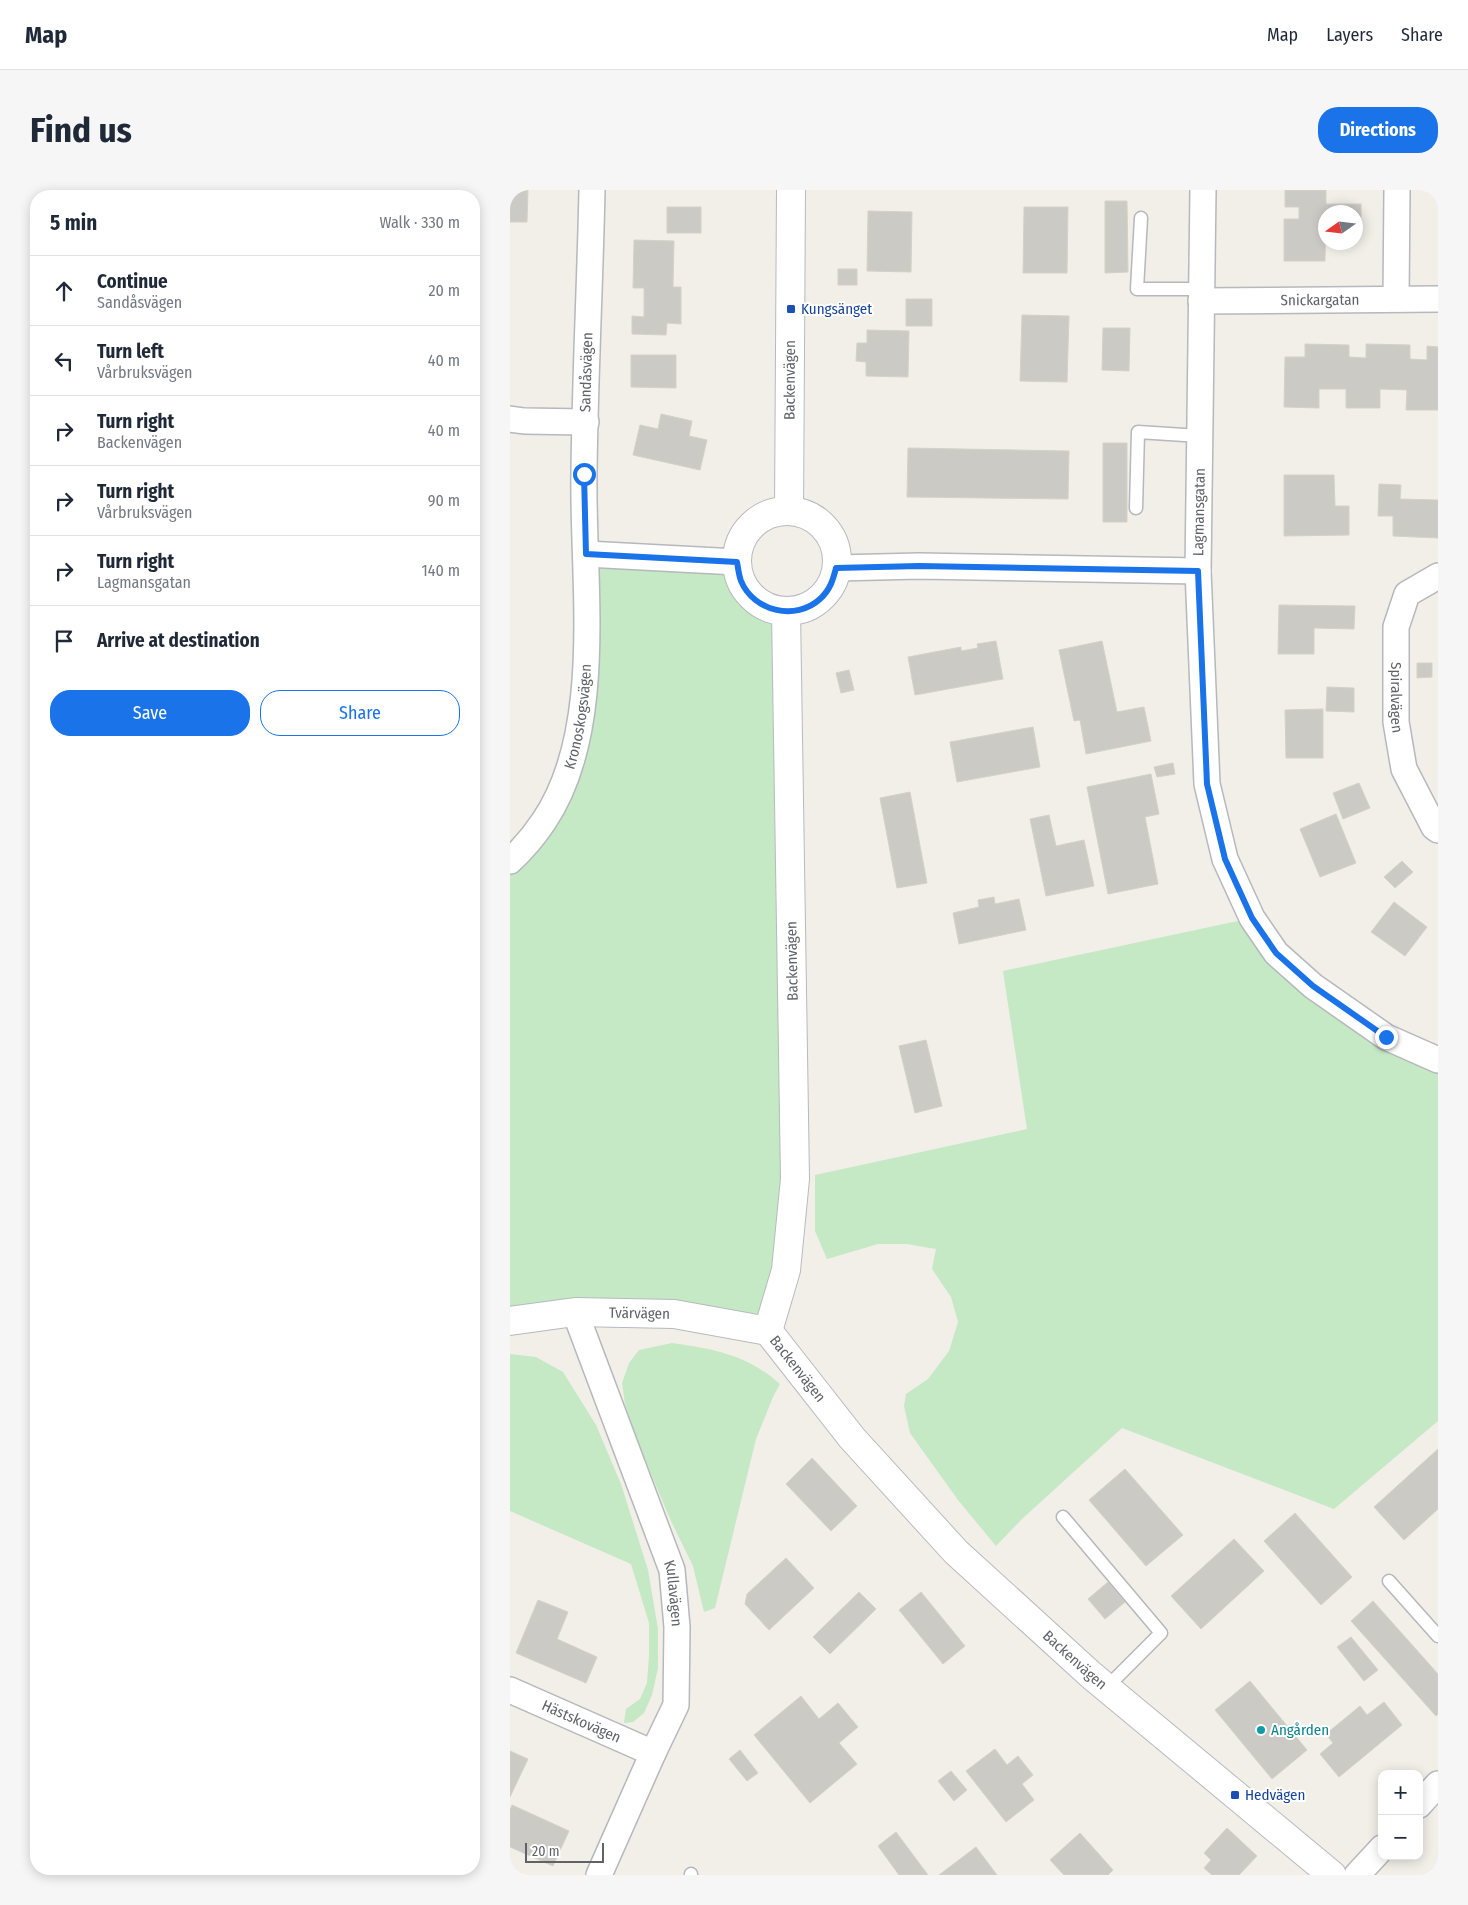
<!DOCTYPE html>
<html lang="en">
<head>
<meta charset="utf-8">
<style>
	:root { --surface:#fff; --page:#f6f6f7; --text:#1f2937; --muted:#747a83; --line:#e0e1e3; --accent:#1a73e8 }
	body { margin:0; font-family:"Fira Sans Condensed",sans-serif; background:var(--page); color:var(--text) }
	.controls { position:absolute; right:15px; bottom:15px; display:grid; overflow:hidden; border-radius:10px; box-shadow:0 2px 12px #0003 }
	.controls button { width:45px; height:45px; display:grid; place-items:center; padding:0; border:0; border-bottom:1px solid var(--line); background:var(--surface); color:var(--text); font:25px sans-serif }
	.compass { position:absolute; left:808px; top:15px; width:45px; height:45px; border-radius:50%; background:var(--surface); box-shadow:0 2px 12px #0003; rotate:256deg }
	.scale { position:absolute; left:15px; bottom:12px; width:79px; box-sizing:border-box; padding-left:5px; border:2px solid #5f6368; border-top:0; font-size:14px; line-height:18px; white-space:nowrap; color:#5f6368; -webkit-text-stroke:4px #fff; paint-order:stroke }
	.stop { position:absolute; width:15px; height:15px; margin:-11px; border:4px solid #1a73e8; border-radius:50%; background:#fff }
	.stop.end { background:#1a73e8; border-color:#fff; box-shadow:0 1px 5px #0008 }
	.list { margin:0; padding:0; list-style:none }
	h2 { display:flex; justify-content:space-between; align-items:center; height:65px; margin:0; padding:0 20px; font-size:21px }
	h2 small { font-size:16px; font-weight:400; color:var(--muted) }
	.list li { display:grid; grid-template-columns:32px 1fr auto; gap:15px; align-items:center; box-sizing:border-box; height:70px; padding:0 20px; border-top:1px solid var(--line) }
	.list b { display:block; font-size:19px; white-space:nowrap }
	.list p { margin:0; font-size:16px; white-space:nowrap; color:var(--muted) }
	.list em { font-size:16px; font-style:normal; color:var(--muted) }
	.actions { display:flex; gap:10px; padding:15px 20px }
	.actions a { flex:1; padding:11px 0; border:1px solid var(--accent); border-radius:20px; text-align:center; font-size:18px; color:var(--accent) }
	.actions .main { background:var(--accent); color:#fff }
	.icon { flex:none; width:28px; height:28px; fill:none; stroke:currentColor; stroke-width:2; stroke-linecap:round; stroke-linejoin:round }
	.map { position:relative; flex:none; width:928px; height:1685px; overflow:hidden; border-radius:20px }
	header { display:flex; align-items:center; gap:30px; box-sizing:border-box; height:70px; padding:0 25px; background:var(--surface); border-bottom:1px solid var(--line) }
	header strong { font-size:24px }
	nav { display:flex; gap:28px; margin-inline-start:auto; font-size:18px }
	.intro { display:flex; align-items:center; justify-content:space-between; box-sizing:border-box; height:120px; padding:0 30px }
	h1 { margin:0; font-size:35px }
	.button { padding:12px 22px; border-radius:20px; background:var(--accent); color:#fff; font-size:18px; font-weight:700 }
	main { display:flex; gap:30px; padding:0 30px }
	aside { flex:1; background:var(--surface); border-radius:20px; box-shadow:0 2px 12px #0003 }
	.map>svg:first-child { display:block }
	.green { fill:#c5e8c5 }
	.building { fill:#cccac5; stroke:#d6d1c6 }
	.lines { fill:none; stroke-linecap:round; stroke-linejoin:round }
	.lane-casing { stroke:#b5b8bc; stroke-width:15 }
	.street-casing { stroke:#b5b8bc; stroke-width:28 }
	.secondary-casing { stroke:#b6babf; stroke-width:30 }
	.lane { stroke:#fff; stroke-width:12 }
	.street { stroke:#fff; stroke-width:25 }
	.secondary { stroke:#fff; stroke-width:28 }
	.route { stroke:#1a73e8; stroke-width:6 }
	.transit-dot { fill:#1a4fb4; stroke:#fff; stroke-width:2 }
	.culture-dot { fill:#0f9aa8; stroke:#fff; stroke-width:2 }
	.labels { text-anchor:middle; stroke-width:4; stroke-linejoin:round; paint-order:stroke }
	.street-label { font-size:15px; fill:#5f6368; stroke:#fff }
	.transit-label { font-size:15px; fill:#164399; stroke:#fff; text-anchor:start }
	.culture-label { font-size:15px; fill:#0d838f; stroke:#fff; text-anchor:start }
</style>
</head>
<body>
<header>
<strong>Map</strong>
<nav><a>Map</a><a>Layers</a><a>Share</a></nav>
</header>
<div class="intro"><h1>Find us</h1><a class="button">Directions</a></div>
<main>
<aside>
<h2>5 min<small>Walk · 330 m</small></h2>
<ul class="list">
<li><svg class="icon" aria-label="ahead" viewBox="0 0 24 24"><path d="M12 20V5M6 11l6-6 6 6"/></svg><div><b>Continue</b><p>Sandåsvägen</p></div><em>20 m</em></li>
<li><svg class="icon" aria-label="left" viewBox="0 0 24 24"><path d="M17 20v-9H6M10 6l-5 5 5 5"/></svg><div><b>Turn left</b><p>Vårbruksvägen</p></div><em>40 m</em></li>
<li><svg class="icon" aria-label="right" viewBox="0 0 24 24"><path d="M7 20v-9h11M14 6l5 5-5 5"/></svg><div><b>Turn right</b><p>Backenvägen</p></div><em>40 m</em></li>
<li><svg class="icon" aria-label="right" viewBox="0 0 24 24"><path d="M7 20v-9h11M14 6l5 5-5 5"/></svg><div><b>Turn right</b><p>Vårbruksvägen</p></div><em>90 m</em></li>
<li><svg class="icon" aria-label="right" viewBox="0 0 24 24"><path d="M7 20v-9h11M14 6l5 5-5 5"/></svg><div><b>Turn right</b><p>Lagmansgatan</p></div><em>140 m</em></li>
<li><svg class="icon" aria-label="arrive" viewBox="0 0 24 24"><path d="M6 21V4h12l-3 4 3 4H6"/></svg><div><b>Arrive at destination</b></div></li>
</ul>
<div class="actions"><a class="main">Save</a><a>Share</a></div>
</aside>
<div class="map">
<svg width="928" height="1685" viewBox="0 0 928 1685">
	<rect width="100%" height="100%" fill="#f1efe8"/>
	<!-- green -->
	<path class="green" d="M76,364L227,372C228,378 229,386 231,392C240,411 257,418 276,421L285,989L258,1141L164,1124L0,1139V671L57,585Z
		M742,728L766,763L928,870V1231L824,1319L612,1238L512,1329L486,1356L448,1310L400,1243L394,1216L396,1204L418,1189L439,1161L448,1132L441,1107L422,1079L426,1059L397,1054H368L317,1069L305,1041V985L517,939L493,781Z
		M162,1153C205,1159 237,1165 270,1194L263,1207L246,1249L205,1418L194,1422L183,1376L160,1329L123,1241L115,1214L112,1193L119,1173L129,1160Z
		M0,1164L26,1167L53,1182L86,1235L111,1294L138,1380L148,1439V1478L142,1505L134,1523L123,1532L114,1533L116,1519L130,1509L137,1493L139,1466V1433L121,1374L0,1321Z"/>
	<!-- building -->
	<path class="building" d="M0,0H18L17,32H0Z
		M775,0H816V14H851V41H846V22H816L815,71H774V29H789V17H775Z
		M595,11H617L618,82L595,83Z
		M157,17H191V43H157Z
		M514,17H558L557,83H513Z
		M358,21L402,22L401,82L357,81Z
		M124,50L164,51L163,97H171V134L157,133L156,145L122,144V126L134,127V98H123Z
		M328,79H347V95H328Z
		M396,109H422V136H396Z
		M512,125L559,126L557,192L510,191Z
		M593,138H620L619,181L592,180Z
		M357,140L399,141L398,187L356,186V172L346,171L347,153H357Z
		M795,154L839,155V167L856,168V154L900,155V169L917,170V156L928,157V220H896L897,200L870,199V218H836V199H809V218L774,217L775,167H795Z
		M121,165H166V198L121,197Z
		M151,224L182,231L179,246L197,250L190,280L123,265L130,235L148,239Z
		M593,253H617V332H593Z
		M398,258L559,261L558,309L397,307Z
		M774,285H824L825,316H839V345L774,346Z
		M869,294L891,295L890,309L928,310V348L883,346V326H868Z
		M769,415L845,416L844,439L804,438V464H768Z
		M486,451L493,489L405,505L398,467L451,457V461L468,458L467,454Z
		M592,451L607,522L634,517L641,551L576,564L570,530L564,531L549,460Z
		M907,473H922V487L907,488Z
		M339,480L344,500L331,503L326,483Z
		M817,497L844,498V522L816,521Z
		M813,519V568H776L775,520Z
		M523,537L530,577L447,592L440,552Z
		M663,573L665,584L647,587L644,577Z
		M641,584L649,624L635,627L648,694L598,704L577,597Z
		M849,593L860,618L833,629L823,603Z
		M400,602L417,693L387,698L370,608Z
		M826,624L846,673L810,687L790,639Z
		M539,625L546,656L574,650L584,696L536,706L520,629Z
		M892,671L903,682L885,698L874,687Z
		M484,707L485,714L509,709L516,740L449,754L443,723L469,717L468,710Z
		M884,712L917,737L895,766L861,742Z
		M416,850L432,916L405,923L389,856Z
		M928,1259V1319L894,1350L864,1317Z
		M302,1268L347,1316L321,1341L276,1294Z
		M615,1279L673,1345L636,1376L579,1310Z
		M785,1323L842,1387L811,1415L754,1351Z
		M724,1349L754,1381L691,1439L661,1406Z
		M276,1368L304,1398L259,1440L235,1414L237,1404Z
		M598,1392L615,1412L595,1429L578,1409Z
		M349,1402L366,1419L320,1464L303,1447Z
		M411,1402L455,1456L433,1474L389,1420Z
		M28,1410L58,1422L47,1449L87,1467L76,1493L6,1463Z
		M863,1411L928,1484V1524L926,1526L841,1431Z
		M841,1447L868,1480L854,1491L827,1457Z
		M740,1491L797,1560L762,1589L705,1520Z
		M291,1506L309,1529L328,1513L348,1537L329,1553L347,1574L300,1613L244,1545Z
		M874,1512L892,1535L829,1587L810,1564L823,1553L816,1544L850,1516L857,1525Z
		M485,1559L497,1575L508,1566L523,1585L512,1594L524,1610L496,1632L456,1581Z
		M230,1560L248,1583L237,1591L219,1569Z
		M0,1561L18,1569L0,1607Z
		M441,1581L457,1600L444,1611L428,1591Z
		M2,1615L59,1641L43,1676L0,1657V1620Z
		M717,1638L747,1666L729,1685H702L694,1678L701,1670L694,1663Z
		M386,1642L418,1685H389L368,1656Z
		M570,1643L603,1680L598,1685H554L540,1670Z
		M466,1657L487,1685H429Z"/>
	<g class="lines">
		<!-- lane casing -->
		<g class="lane-casing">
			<path id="lane" d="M631,28L627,99H692
				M626,318L628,242L690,246
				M553,1327L651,1443L596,1498
				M879,1391L928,1446
				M181,1684V1685"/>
		</g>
		<!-- street casing -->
		<g class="street-casing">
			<g id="street">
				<path d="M693,0L688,381L697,594L715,669L742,728L766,763L803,796L876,847L928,870"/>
				<path d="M886,108L887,0"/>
				<path id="s1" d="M691,111L928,109"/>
				<path d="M0,229L14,231L76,232"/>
				<path d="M76,364L227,372"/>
				<path d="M327,378L409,376L688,381"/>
				<path id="s2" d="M928,386L897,404L886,437V532L894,579L924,637L928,640"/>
				<path id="s3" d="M0,671C13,659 24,646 34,631C96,539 72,390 74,283C75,189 80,94 82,0"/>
				<path id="s4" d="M65,1122L162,1380L167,1437L166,1515L143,1563L89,1685"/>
				<path id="s5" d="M0,1500L143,1563"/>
				<path d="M909,1615L928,1594"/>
				<path d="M847,1685L872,1658"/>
			</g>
		</g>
		<!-- secondary casing -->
		<g class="secondary-casing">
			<g id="secondary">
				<path id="s6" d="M279,321L281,0"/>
				<circle cx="277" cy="371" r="50"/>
				<path id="s7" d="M0,1131L65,1122L164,1124L258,1141"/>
				<path id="s8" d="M258,1141L342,1248L446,1362L581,1485L822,1685"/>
				<path d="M258,1141L276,1080L285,989L276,421"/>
			</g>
		</g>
		<!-- lane -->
		<use href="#lane" class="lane"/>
		<!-- street -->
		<use href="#street" class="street"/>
		<!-- secondary -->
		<use href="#secondary" class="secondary"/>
	</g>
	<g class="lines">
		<!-- route -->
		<path class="route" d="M74,284L76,364L227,372C228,378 229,386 231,391C244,422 286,431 310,409C320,400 323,390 326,378L409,376L688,381L697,594L715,669L742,728L766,763L803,796L876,847"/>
	</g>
	<!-- markers -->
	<g class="transit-dot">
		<rect x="276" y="114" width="10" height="10" rx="2.5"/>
		<rect x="720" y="1600" width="10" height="10" rx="2.5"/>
	</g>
	<circle class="culture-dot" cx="751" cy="1540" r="5"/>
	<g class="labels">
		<!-- street labels -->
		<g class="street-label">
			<text dy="5" stroke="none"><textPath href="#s1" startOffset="119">Snickargatan</textPath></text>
			<text dy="5" stroke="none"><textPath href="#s3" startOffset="509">Sandåsvägen</textPath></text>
			<text dy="5" stroke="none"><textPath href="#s6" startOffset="131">Backenvägen</textPath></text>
			<text transform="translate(689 322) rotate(-89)" y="5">Lagmansgatan</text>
			<text dy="5" stroke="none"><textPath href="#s2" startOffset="141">Spiralvägen</textPath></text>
			<text dy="5" stroke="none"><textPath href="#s3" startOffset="164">Kronoskogsvägen</textPath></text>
			<text transform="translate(282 771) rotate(-91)" y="5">Backenvägen</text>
			<text dy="5" stroke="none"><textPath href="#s7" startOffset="130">Tvärvägen</textPath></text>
			<text dy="5" stroke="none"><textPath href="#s8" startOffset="48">Backenvägen</textPath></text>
			<text dy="5" stroke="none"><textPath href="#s4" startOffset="299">Kullavägen</textPath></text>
			<text dy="5" stroke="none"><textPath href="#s8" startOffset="451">Backenvägen</textPath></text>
			<text dy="5" stroke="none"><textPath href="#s5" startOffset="78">Hästskovägen</textPath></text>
		</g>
		<!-- transit labels -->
		<g class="transit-label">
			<text x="291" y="124">Kungsänget</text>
			<text x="735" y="1610">Hedvägen</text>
		</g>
		<!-- culture labels -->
		<g class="culture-label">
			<text x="761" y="1545">Angården</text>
		</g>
	</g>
</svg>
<div class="controls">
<button>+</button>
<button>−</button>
</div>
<svg class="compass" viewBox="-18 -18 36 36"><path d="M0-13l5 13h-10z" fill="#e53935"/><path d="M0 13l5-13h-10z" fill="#747a83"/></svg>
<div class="scale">20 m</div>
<div class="stop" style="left:74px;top:284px"></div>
<div class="stop end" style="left:876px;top:847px"></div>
</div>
</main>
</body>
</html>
